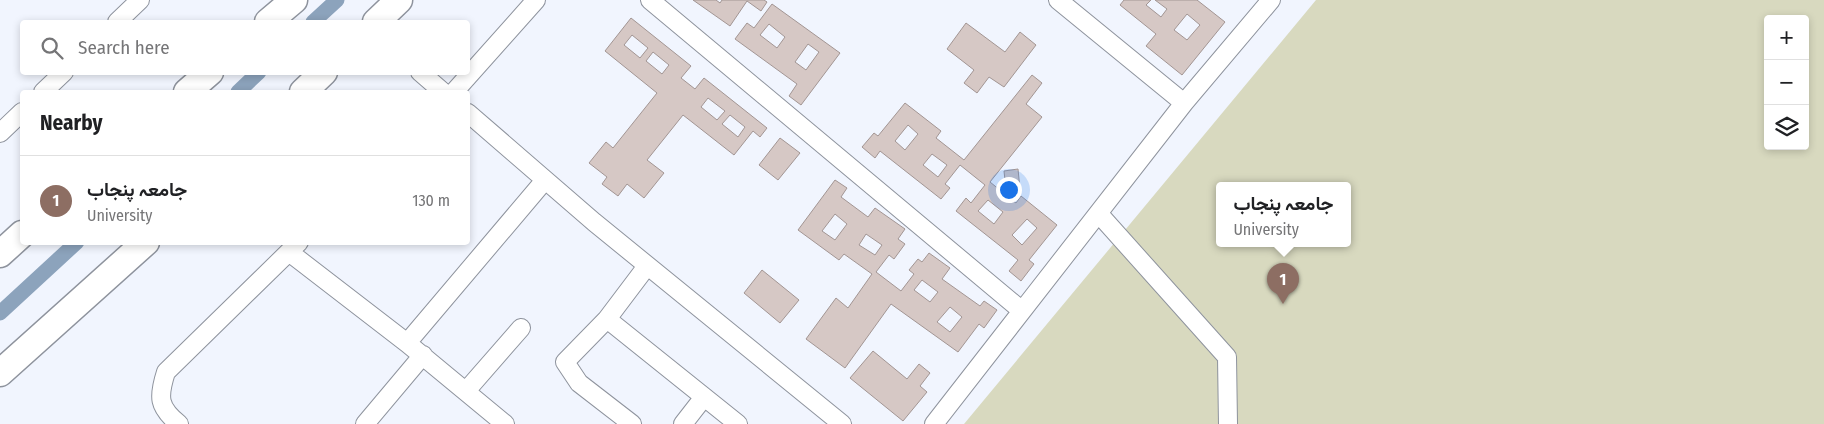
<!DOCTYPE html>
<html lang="en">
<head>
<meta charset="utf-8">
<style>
	:root { --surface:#fff; --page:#f2f2f2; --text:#202124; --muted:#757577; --line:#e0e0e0; --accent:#9248ba }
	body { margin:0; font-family:"Fira Sans Condensed",Vazirmatn,sans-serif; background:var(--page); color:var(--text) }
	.controls { position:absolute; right:15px; top:15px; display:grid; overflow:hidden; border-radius:5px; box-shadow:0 2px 8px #0003 }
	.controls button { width:45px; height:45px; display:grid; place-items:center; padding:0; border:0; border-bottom:1px solid var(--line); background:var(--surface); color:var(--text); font:25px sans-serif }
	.you { position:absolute; left:1008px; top:189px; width:18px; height:18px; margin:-12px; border:4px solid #fff; border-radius:50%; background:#1a73e8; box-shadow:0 0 0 8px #1a73e833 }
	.badge { display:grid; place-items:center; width:32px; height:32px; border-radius:50%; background:var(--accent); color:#fff; font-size:16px; font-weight:700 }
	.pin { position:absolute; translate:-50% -41px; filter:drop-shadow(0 1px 2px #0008) }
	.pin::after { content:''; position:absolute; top:26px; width:18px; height:15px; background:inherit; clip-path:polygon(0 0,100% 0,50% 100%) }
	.popup { position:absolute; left:1216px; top:182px; width:135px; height:65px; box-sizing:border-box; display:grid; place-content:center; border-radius:5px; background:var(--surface); filter:drop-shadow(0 1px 4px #0005); font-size:16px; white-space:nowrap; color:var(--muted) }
	.popup b { font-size:19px; color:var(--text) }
	.popup::after { content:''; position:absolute; left:50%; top:100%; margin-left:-10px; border:10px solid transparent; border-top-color:var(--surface) }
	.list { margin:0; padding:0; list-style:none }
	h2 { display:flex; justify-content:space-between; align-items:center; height:65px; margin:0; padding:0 20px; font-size:21px }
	h2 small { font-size:16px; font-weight:400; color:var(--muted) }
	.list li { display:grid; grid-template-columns:32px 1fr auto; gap:15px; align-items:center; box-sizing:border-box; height:90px; padding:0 20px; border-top:1px solid var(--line) }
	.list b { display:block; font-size:19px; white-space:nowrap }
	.list p { margin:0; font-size:16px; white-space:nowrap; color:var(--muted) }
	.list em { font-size:16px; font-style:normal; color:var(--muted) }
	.icon { flex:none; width:28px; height:28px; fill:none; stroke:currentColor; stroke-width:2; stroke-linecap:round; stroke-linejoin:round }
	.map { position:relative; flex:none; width:1824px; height:424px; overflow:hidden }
	.search { position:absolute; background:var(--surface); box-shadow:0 2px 8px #0003; left:20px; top:20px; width:450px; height:55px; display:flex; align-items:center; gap:12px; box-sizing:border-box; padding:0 18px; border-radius:5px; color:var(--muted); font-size:19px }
	.panel { position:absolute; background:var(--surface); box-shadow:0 2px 8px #0003; left:20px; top:90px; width:450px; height:155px; border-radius:5px }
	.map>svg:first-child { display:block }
	.green { fill:#d8d9bf; fill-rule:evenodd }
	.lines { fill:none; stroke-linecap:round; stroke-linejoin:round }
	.canal { stroke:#8ca3bc; stroke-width:15 }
	.building { fill:#d6c8c5; stroke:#a29593; fill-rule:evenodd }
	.minor-casing { stroke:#8e939d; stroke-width:20 }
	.highway-casing { stroke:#8e939d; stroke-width:29 }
	.minor { stroke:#fff; stroke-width:18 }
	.highway { stroke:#fff; stroke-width:26 }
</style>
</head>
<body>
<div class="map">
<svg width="1824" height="424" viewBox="0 0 1824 424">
	<rect width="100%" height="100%" fill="#f1f5fe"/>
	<!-- green -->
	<path class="green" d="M1316,0H1824V424H964ZM1768,19H1805V146H1768ZM1219,185H1347V243H1219Z"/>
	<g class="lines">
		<!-- canal -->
		<path class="canal" d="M313,22L337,0
			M238,92L259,72
			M0,313L77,242"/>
	</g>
	<!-- building -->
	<path class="building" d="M693,0H716L720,3L722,0H764L767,2L761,11L747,1L730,26Z
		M1124,0H1151L1146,5L1161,17L1167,9L1155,0H1197L1225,22L1182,75L1146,46L1156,34L1120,5ZM1187,14L1200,25L1187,40L1174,30Z
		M772,4L840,53L801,105L789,96L797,84L735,39L747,23L754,28ZM769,24L785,37L777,48L760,35ZM808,44L819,52L806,70L795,62Z
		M631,18L691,66L681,78L695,89L704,78L767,128L760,137L753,131L734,155L683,115L647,160L664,173L644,198L627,184L618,196L602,184L607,177L589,163L606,142L613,148L657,93L605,51ZM632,35L648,48L640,58L624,45ZM653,52L669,65L662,74L646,61ZM708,98L725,111L717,120L701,107ZM730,115L745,127L738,137L722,124Z
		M966,23L1005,52L1020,32L1036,45L1004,87L989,77L977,93L964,83L974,70L947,49Z
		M1032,75L1042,83L1026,104L1042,117L990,182L1016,203L1021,196L1057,225L1029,260L1034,264L1021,281L1009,271L1018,260L956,211L966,198L971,203L985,185L960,165L945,184L950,188L941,199L880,151L875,158L862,147L874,133L878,136L905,103L941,131L936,138L964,160ZM908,125L918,134L905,150L895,141ZM932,154L947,165L938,177L923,165ZM988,200L1003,212L994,224L978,211ZM1027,219L1037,228L1022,245L1012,235Z
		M780,138L800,153L778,180L759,165Z
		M1018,169L1020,189L1006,190L1004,171Z
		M835,180L847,188L841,197L868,217L875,208L905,229L898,239L905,244L894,259L889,255L876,272L901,291L914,274L909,270L918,259L922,262L929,253L950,268L942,279L980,306L984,301L997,310L984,328L979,324L958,352L891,304L845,368L806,339L836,298L848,308L872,274L844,254L839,260L798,230ZM835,214L847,224L835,240L822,231ZM866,234L882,245L875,255L859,245ZM922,280L938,292L930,302L914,290ZM950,307L962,317L950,332L937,322Z
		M762,270L799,300L780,323L744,293Z
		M873,351L907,379L919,364L930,373L920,386L927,392L903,421L850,378Z"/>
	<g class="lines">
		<!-- minor casing -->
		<g class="minor-casing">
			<path id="minor" d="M650,0L1021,310
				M1058,0L1184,103
				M117,22L140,0
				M420,72L443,92
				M43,92L64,72
				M454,92L536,0
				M468,113L594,222L842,424
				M0,133L22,112
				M1099,214L1227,357L1228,424
				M289,252L407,343L505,424
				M647,266L607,319L738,424
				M607,319L565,362L579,383L632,424
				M407,343L545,180
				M466,391L521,328
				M179,424C158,407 158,397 166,372L299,242
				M365,424L423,355
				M683,424L704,397
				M934,424L1184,103L1271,0"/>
		</g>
		<!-- highway casing -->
		<g class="highway-casing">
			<path id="highway" d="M268,22L294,0
				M376,22L399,0
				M187,92L210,72
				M303,92L324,72
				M0,254L22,234
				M0,373L146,242"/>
		</g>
		<!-- minor -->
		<use href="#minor" class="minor"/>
		<!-- highway -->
		<use href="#highway" class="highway"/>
	</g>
</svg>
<div class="controls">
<button>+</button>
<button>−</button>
<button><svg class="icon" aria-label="layers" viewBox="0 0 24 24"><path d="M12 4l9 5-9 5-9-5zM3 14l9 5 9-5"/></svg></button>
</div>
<div class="you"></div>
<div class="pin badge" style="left:1283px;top:304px;background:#8d6e63">1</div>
<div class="popup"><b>جامعہ پنجاب</b>University</div>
<div class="search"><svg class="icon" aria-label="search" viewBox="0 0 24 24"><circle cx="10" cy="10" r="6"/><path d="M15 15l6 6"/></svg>Search here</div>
<section class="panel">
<h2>Nearby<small></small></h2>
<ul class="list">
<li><span class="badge" style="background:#8d6e63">1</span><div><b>جامعہ پنجاب</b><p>University</p></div><em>130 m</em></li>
</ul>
</section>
</div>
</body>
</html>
